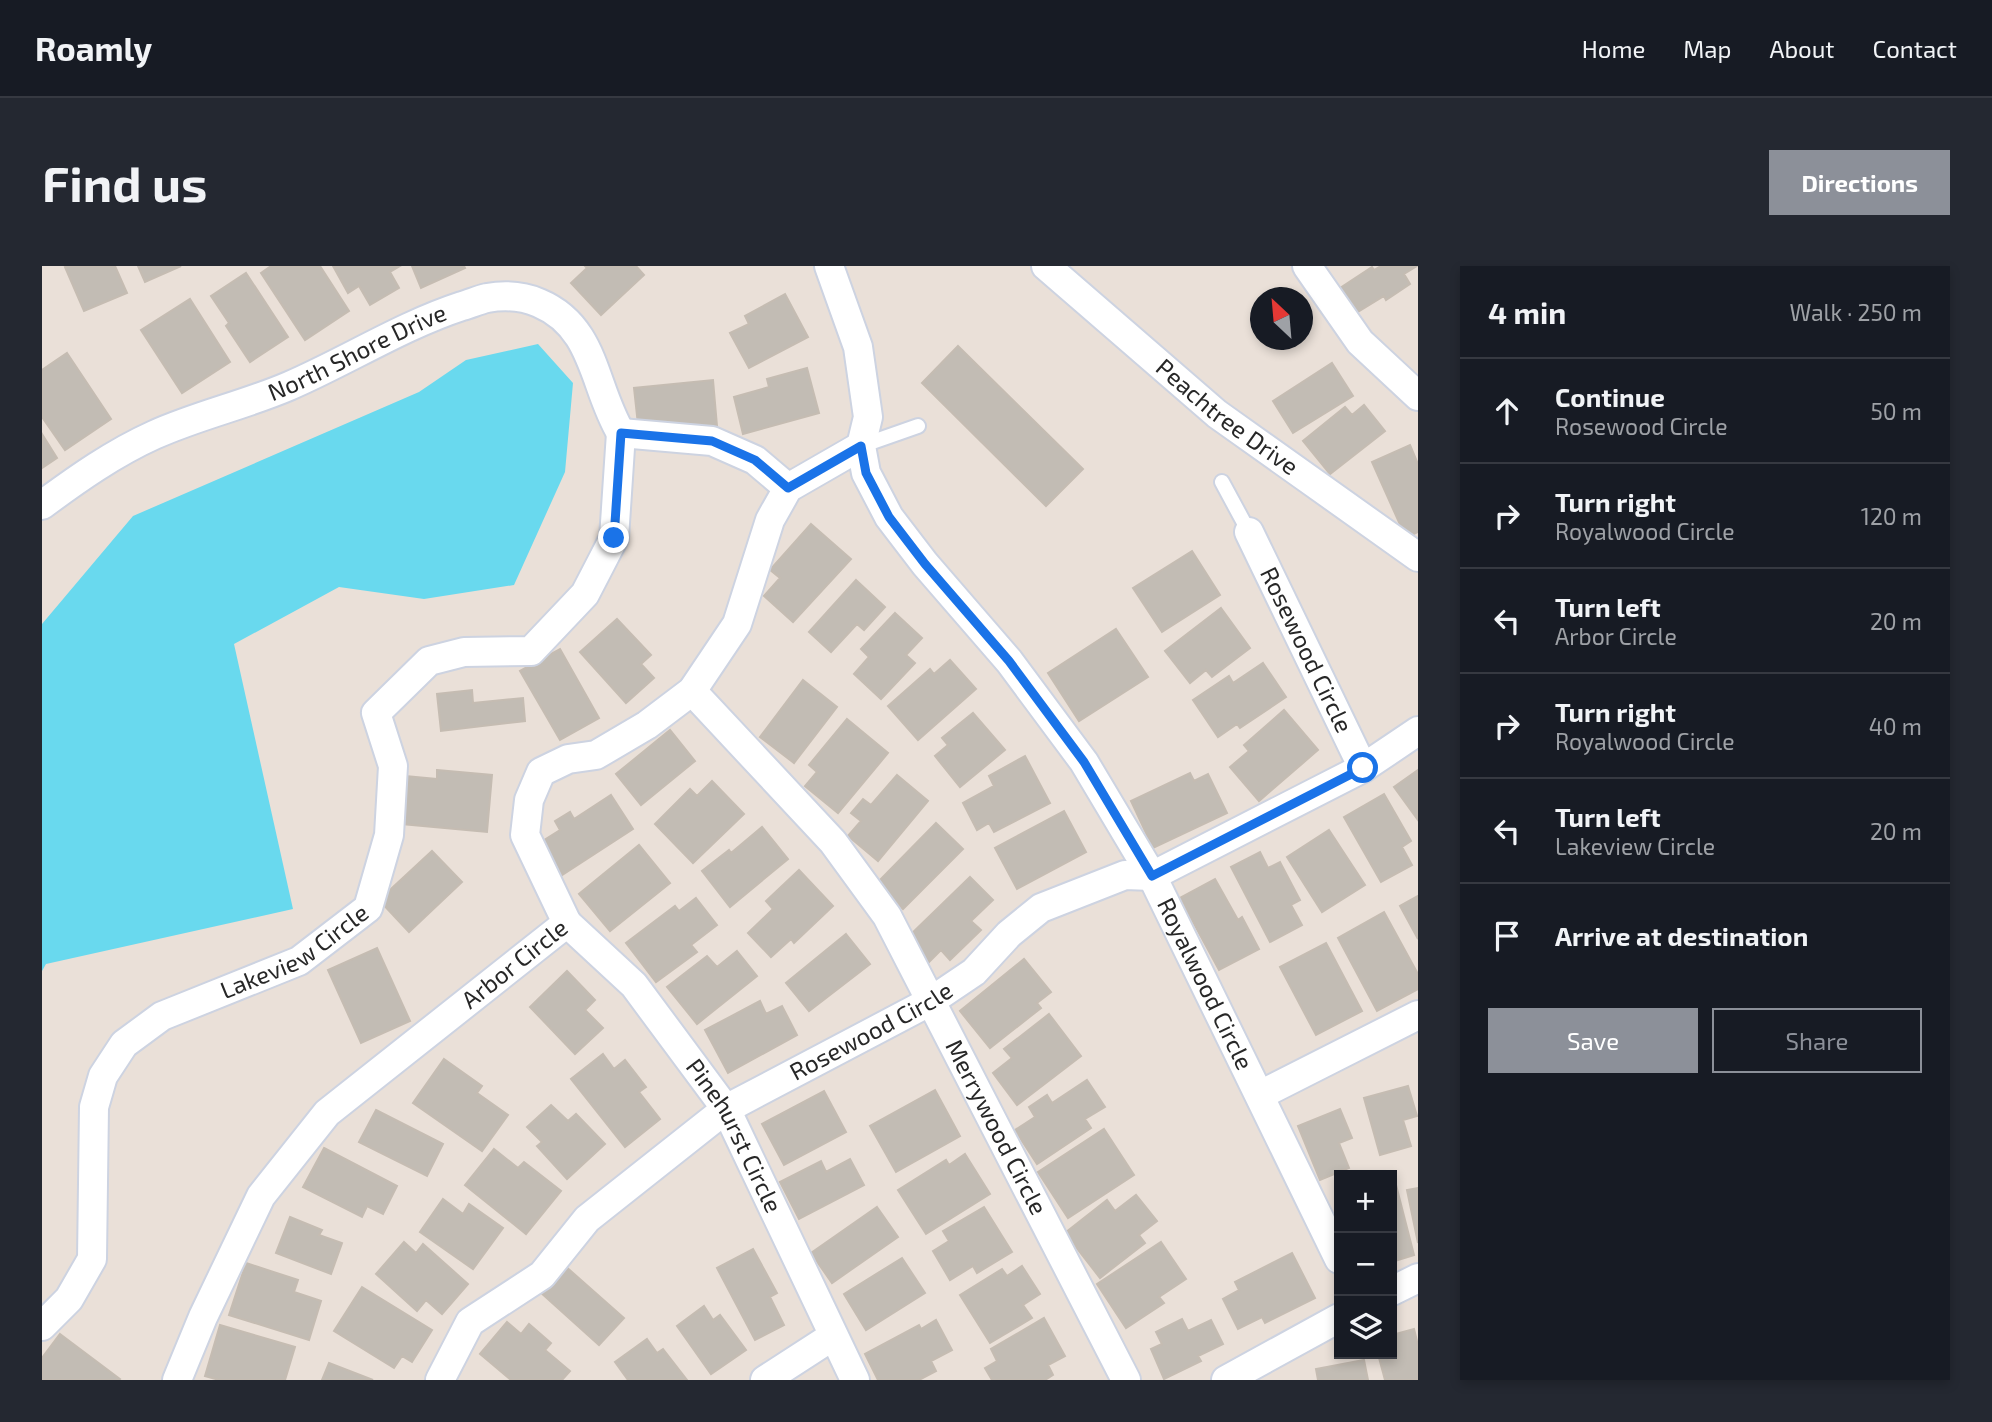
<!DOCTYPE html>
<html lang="en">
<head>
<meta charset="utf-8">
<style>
	:root { --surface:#171b24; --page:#242831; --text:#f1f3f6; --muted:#9ea1a6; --line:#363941; --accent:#8c9099 }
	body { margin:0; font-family:"Exo 2",sans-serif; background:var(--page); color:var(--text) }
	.controls { position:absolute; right:21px; bottom:21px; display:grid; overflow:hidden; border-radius:0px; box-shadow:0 4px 10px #0003 }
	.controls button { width:63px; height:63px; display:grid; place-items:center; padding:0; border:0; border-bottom:2px solid var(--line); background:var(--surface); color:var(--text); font:35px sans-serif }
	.compass { position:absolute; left:1208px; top:21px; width:63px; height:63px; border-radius:50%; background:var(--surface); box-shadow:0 4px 10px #0003; rotate:334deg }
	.stop { position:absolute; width:21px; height:21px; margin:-16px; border:5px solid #1a73e8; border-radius:50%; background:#fff }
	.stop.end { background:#1a73e8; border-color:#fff; box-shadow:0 2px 7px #0008 }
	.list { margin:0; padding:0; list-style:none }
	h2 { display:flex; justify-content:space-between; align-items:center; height:91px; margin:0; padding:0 28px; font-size:30px }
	h2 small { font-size:23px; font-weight:400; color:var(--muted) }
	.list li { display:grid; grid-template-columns:46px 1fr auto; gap:21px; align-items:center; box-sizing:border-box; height:105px; padding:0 28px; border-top:2px solid var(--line) }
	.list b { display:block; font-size:26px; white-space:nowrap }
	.list p { margin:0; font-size:23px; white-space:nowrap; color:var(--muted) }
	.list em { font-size:23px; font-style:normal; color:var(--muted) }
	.actions { display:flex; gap:14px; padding:21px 28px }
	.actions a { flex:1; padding:16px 0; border:2px solid var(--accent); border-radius:0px; text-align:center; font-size:24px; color:var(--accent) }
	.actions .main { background:var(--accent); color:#fff }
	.icon { flex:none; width:38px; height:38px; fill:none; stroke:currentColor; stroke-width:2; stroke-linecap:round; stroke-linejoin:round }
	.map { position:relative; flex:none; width:1376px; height:1114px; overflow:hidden; border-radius:0px }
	header { display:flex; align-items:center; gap:42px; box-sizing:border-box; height:98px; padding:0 35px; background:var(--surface); border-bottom:2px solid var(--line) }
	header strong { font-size:33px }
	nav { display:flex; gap:38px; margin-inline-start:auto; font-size:24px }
	.intro { display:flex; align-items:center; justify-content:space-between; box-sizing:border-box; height:168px; padding:0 42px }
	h1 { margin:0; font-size:49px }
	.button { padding:18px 32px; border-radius:0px; background:var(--accent); color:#fff; font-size:24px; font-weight:700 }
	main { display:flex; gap:42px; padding:0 42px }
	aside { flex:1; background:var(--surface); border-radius:0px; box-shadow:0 4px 10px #0003 }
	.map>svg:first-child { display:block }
	.water { fill:#69d9ee }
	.building { fill:#c2bcb4; stroke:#c5bcb2; stroke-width:2 }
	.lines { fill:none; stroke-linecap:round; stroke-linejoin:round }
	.lane-casing { stroke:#cdd3e1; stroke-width:18 }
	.street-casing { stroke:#cdd3e1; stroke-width:32 }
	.lane { stroke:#fff; stroke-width:14 }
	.street { stroke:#fff; stroke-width:28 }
	.route { stroke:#1a73e8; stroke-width:9 }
	.labels { text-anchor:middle; stroke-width:5; stroke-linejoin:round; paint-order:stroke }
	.street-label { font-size:24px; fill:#272727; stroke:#fff }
</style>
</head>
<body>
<header>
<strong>Roamly</strong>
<nav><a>Home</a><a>Map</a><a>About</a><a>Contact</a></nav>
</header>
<div class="intro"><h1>Find us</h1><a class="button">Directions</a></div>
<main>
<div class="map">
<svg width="1376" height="1114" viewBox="0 0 1376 1114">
	<rect width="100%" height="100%" fill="#eae0d8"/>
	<!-- water -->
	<path class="water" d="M496,78L531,117L523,206L472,319L382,333L297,321L192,378L251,643L4,698L0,705V358L91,250L377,126L424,94Z"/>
	<!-- building -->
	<path class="building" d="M26,0H73L85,27L42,45L23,1Z
		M96,0H139L103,16Z
		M229,0H278L307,45L263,74L219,7Z
		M291,0H358L348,6L357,22L328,39L317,20L306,27Z
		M370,0H422L423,2L379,22Z
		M543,0H594L602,9L559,49L529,17L545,2Z
		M1339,0H1375L1362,8L1368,18L1344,34L1342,30L1311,49L1295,24L1330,1L1332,4Z
		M204,7L246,71L208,96L184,60L187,57L169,30Z
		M743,28L766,71L707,102L688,67L707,58L703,50Z
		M148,33L188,96L140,127L99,64Z
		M916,80L1041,203L1004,240L880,117Z
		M25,87L69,153L23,184L0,151V104Z
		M1290,97L1311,130L1251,167L1231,135Z
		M765,102L777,147L701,168L692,131L727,121L725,113Z
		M671,114L675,160L597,168L592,122Z
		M1322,139L1343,165L1288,208L1261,175L1303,141L1310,149Z
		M0,168L15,192L0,202Z
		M1368,179L1376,198V266L1364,272L1330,196Z
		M769,258L809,293L751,356L722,330L738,312L728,304Z
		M1150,285L1178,329L1120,366L1091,322Z
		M814,314L843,341L822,364L815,358L789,386L767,366Z
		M1179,342L1208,382L1170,411L1164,404L1148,417L1123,385Z
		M853,347L880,372L864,389L873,397L839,433L812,408L827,391L819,383Z
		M575,353L609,389L599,398L612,412L584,437L538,386Z
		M1074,363L1106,411L1037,455L1006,407Z
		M518,383L557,452L518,474L478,405Z
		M908,394L934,423L876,474L846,440L888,403L892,408Z
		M1221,397L1244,431L1198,462L1195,458L1176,471L1151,434L1187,410L1191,417Z
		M761,414L795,441L752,497L718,471Z
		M430,424L431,437L481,432L483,455L399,465L395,428Z
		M1242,444L1276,484L1217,535L1188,501L1207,485L1202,479Z
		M931,447L963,484L918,521L893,490L906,479L900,472Z
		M805,453L846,487L796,547L763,520L775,506L767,499Z
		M628,464L653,495L599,539L574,508Z
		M983,490L1008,537L952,566L947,557L935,564L921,537L952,520L947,510Z
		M395,504L450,509L445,566L360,558L364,510L395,513Z
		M1376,504V554L1352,521Z
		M1148,507L1152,515L1166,508L1185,547L1111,582L1089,535Z
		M855,509L886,535L836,595L806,570L819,555L809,547L821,533L829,539Z
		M670,515L702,548L651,597L613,558L648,523L655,530Z
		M1342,528L1369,575L1360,581L1370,599L1339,616L1302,551Z
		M569,529L591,563L520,609L499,576L518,564L513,555L528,546L532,553Z
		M1022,545L1044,586L975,623L953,582Z
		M894,557L921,583L861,643L835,617Z
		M720,561L746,593L688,641L660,605L687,584L689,587Z
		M1287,564L1323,619L1280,646L1245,591Z
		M597,579L628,617L568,665L537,628Z
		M390,585L420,616L367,666L337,634Z
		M1218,586L1226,602L1238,596L1258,634L1249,639L1260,659L1228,676L1189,601Z
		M757,604L791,640L752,677L749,673L729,691L706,667L731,643L724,635Z
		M928,611L951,634L929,655L939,664L908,694L899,684L887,696L864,673Z
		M1173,613L1196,654L1200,651L1217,683L1177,704L1138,632Z
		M1376,630V673L1358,640Z
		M654,632L675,659L649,679L655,686L614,716L584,677L633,640L637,645Z
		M1342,646L1376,708V723L1335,745L1296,672Z
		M804,668L828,698L767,745L744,717Z
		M1284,677L1320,745L1274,769L1238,701Z
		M335,682L368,755L319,777L286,704Z
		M695,685L715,710L655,758L625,721L665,690L675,701Z
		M982,693L1009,726L995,737L999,742L948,782L918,745Z
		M525,705L553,734L543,744L561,762L533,788L488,741Z
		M718,735L724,748L740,740L755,769L686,807L663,764Z
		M1007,748L1039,790L975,839L951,807L970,792L962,783Z
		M561,788L572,803L583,794L604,821L597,826L618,853L583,881L529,813Z
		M402,793L440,820L435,827L466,849L440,885L371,837Z
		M1045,814L1063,841L1043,853L1049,862L995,898L973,864L993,851L987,841L1005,829L1010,837Z
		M1366,820L1375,850L1361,854L1369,880L1338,889L1322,832Z
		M893,824L918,870L854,906L828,860Z
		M782,825L804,866L742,899L720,858Z
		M509,839L526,855L534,848L563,878L525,913L495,880L500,876L485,861Z
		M1298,843L1310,872L1297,877L1307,902L1278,914L1256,860Z
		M334,844L401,878L385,910L317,876Z
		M1062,863L1092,909L1026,952L996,906Z
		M282,882L355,920L341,948L325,940L320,951L261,921Z
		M452,883L476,902L482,896L519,925L484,968L423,919Z
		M923,888L948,928L884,968L856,924L904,894L907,899Z
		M808,893L822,919L757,953L738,916L779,895L784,906Z
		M1353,915L1372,989L1350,996V916Z
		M1376,922V977L1365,924Z
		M1094,929L1115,955L1097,969L1103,977L1058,1012L1023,967L1065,934L1073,945Z
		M401,933L421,948L427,938L461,962L431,1003L378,966Z
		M835,941L856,971L790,1017L769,987Z
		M942,941L970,986L935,1007L931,1000L908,1014L891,985L907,975L901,965Z
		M248,951L280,964L277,969L300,977L289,1008L234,987Z
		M362,976L374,987L381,978L426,1018L400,1048L384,1034L375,1045L334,1008Z
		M1119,976L1144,1013L1117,1031L1122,1037L1084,1062L1055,1018Z
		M711,983L735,1027L728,1031L742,1059L713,1074L675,1002Z
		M1250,987L1273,1032L1223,1057L1220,1051L1196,1063L1181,1033L1197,1024L1193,1016Z
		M860,992L883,1027L824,1064L802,1028Z
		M204,997L256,1014L252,1026L279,1035L267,1074L187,1049Z
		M522,999L582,1052L557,1079L498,1026Z
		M980,1000L998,1028L981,1039L990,1052L948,1077L918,1029L960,1003L965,1010Z
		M320,1021L390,1064L370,1096L360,1090L352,1102L292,1065Z
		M662,1040L671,1054L678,1049L704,1084L669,1108L635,1060Z
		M1002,1052L1023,1090L1006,1099L1011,1109L1003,1114H950L943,1102L955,1095L949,1083Z
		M1140,1053L1146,1065L1169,1054L1181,1078L1156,1090L1159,1095L1122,1113L1109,1083L1120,1078L1114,1066Z
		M894,1054L910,1084L889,1095L894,1105L877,1114H836L823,1088L877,1059L879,1063Z
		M465,1056L479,1068L487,1058L509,1077L503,1084L528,1105L520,1114H469L438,1088Z
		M178,1059L253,1081L243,1114H177L163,1110Z
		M1372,1063L1376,1079V1114H1343L1336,1088H1350V1069Z
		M18,1068L78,1113L77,1114H0V1092Z
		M605,1073L615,1087L621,1083L645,1114H586L573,1096Z
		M1322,1094L1326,1114H1276L1274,1103Z
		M287,1097L331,1114H280Z"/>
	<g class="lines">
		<!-- lane casing -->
		<g class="lane-casing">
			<path id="lane" d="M819,180L876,160
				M1180,216L1207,266"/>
		</g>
		<!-- street casing -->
		<g class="street-casing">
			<g id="street">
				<path id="s1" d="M787,0L816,81L826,151L819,180L824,207L847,251L883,298L967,395L1042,496L1110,610L1297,993"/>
				<path id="s2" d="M1004,0L1175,148L1376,291"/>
				<path d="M1265,0L1318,76L1376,130"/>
				<path d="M579,167L670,175L713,194L746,222"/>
				<path id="s3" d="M0,239C35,213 72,187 112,169C156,149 203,139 247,120C305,95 359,60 420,40C428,38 436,34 445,32C462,29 481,30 497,37C554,61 551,121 579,167"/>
				<path id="s4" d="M1207,266L1321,502L1376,465"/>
				<path id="s5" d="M650,425L791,576L845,650L1084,1114"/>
				<path id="s6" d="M525,657L592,719L684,843L813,1114"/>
				<path d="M1218,829L1376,749"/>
				<path d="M1350,1025L1376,1012"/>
				<path id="s7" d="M0,1060L27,1033L50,993L52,841L61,810L82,778L120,750L257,695L326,642L347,569L351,500L334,447L387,395L422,386L489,385L543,328L572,272L579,167"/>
				<path id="s8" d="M135,1114L161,1051L219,930L285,847L525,657L483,569L487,534L499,506L526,493L554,489L605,459L650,425L695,358L728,254L746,222L819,180"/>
				<path id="s9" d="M398,1114L428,1056L500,1009L545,953L684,843L889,735L932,706L967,668L999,642L1083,609L1110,610L1321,502"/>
				<path d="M723,1114L791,1070"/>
				<path d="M1184,1114L1297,1052"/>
			</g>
		</g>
		<!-- lane -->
		<use href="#lane" class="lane"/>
		<!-- street -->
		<use href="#street" class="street"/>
	</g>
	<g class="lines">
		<!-- route -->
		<path class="route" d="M572,272L579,167L670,175L713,194L746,222L819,180L824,207L847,251L883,298L967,395L1042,496L1110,610L1321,502"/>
	</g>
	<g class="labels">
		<!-- street labels -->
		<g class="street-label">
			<text dy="8" stroke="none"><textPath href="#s3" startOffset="352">North Shore Drive</textPath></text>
			<text dy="8" stroke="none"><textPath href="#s2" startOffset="236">Peachtree Drive</textPath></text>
			<text dy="8" stroke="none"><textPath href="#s4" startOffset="131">Rosewood Circle</textPath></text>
			<text dy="8" stroke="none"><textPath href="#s7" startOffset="502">Lakeview Circle</textPath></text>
			<text dy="8" stroke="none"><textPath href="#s8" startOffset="548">Arbor Circle</textPath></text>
			<text dy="8" stroke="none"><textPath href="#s1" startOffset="830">Royalwood Circle</textPath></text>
			<text dy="8" stroke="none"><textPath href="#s9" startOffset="565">Rosewood Circle</textPath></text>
			<text dy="8" stroke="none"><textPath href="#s5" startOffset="536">Merrywood Circle</textPath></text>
			<text dy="8" stroke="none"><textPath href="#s6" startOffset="273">Pinehurst Circle</textPath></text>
		</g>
	</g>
</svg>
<div class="controls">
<button>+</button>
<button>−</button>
<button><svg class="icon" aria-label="layers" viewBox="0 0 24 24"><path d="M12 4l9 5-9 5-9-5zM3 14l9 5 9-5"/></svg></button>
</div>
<svg class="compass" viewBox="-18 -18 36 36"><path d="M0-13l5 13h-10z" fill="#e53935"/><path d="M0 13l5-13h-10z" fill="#9ea1a6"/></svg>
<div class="stop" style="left:1321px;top:502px"></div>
<div class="stop end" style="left:572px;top:272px"></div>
</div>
<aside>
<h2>4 min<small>Walk · 250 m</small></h2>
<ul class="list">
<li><svg class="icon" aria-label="ahead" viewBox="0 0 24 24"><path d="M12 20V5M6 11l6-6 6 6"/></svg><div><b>Continue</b><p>Rosewood Circle</p></div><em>50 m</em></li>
<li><svg class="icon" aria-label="right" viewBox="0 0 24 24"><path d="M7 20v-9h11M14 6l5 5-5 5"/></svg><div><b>Turn right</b><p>Royalwood Circle</p></div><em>120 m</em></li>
<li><svg class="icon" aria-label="left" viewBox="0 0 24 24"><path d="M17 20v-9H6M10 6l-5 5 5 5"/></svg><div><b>Turn left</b><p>Arbor Circle</p></div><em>20 m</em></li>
<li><svg class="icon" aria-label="right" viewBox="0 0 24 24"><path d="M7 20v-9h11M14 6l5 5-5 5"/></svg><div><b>Turn right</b><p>Royalwood Circle</p></div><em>40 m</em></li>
<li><svg class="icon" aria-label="left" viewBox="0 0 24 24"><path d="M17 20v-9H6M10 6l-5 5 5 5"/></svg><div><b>Turn left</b><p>Lakeview Circle</p></div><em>20 m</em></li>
<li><svg class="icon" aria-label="arrive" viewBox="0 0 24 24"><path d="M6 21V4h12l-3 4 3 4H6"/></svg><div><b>Arrive at destination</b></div></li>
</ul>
<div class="actions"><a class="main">Save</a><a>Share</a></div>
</aside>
</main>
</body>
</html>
